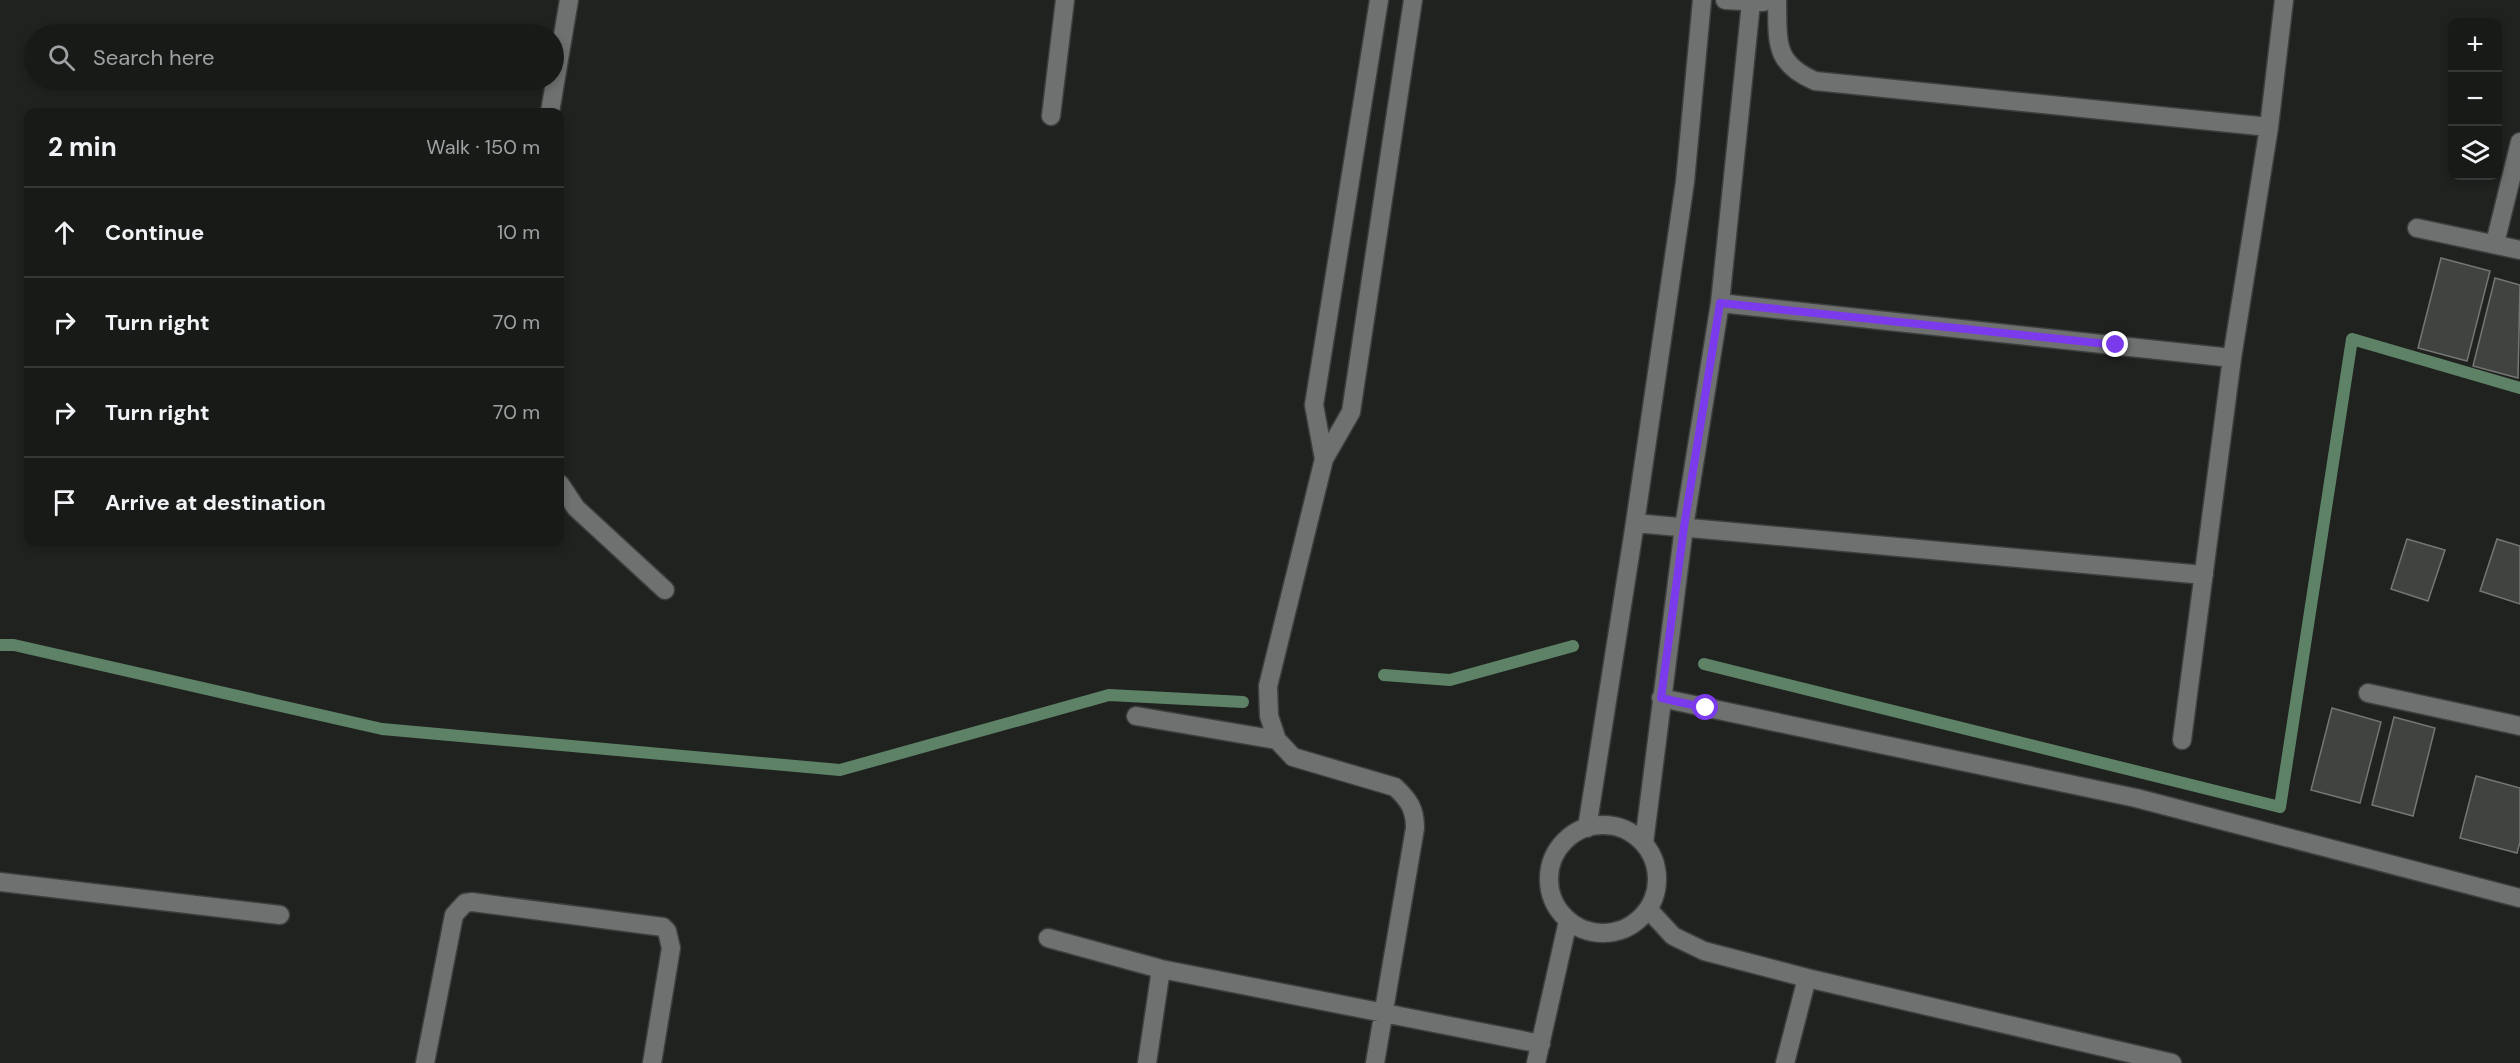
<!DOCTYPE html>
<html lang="en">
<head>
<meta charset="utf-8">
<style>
	:root { --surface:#181a18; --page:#212321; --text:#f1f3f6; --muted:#9fa1a2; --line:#363837 }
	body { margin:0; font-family:"DM Sans",sans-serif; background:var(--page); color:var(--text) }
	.controls { position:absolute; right:18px; top:18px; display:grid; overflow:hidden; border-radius:12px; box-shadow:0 3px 9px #0003 }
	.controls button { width:54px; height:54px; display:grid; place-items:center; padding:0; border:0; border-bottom:2px solid var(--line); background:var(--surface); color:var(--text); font:30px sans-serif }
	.stop { position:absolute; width:18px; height:18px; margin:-14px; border:4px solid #7c3aed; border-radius:50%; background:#fff }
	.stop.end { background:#7c3aed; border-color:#fff; box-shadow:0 2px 6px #0008 }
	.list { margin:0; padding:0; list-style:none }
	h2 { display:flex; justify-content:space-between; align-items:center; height:78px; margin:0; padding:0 24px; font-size:26px }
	h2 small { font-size:20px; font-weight:400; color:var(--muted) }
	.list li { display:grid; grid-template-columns:39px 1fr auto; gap:18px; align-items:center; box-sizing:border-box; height:90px; padding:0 24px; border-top:2px solid var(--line) }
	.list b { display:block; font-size:22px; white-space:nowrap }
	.list em { font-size:20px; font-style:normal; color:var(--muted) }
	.icon { flex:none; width:33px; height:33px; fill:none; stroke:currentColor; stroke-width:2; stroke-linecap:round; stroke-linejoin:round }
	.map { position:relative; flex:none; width:2520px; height:1063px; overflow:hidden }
	.search { position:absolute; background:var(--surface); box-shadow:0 3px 9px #0003; left:24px; top:24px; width:540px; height:66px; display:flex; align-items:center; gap:15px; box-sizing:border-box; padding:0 21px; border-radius:33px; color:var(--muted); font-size:22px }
	.panel { position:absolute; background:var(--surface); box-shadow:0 3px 9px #0003; left:24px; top:108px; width:540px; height:438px; border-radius:12px }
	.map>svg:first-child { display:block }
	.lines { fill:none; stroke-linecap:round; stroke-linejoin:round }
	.stream { stroke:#5d8266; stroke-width:12 }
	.building { fill:#414341; stroke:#747674; stroke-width:1.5 }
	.minor-casing { stroke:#3d3f3e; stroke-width:21 }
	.minor { stroke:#6e716f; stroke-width:18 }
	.route { stroke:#7c3aed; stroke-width:8 }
</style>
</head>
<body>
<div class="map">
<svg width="2520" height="1063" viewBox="0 0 2520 1063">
	<rect width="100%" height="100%" fill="#202220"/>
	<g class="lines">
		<!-- stream -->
		<path class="stream" d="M0,645H14L382,729L840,770L1109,695L1243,702
			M1704,664L2280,807L2352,339L2520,388
			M1384,675L1450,680L1573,646"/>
	</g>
	<!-- building -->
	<path class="building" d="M2441,258L2490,271L2467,361L2418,348Z
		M2495,278L2520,285L2518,378L2473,366Z
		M2407,539L2445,550L2428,601L2391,589Z
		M2497,539L2520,546V604L2480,591Z
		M2332,708L2381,722L2360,803L2311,790Z
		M2394,717L2435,728L2413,816L2372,805Z
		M2476,776L2520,788V842L2517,853L2460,838Z"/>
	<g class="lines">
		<!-- minor casing -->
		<g class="minor-casing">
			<path id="minor" d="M1725,0L1763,2
				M1777,0C1778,41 1773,63 1815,81L2269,127
				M550,112L569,0
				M1051,116L1065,0
				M2417,228L2520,250
				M2495,243L2520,142
				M1720,303L2232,358
				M1324,459L1314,405L1379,0
				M560,484L576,508L665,590
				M1635,523L2204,575
				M2368,693L2520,726
				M1661,698L2136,798L2520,898
				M1136,716L1277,740
				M2182,740L2232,358L2269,127L2284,0
				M1549 879a54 54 0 1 1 108 0a54 54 0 1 1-108 0Z
				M1587,828L1635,523L1685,182L1702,0
				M1644,843L1684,527L1720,303L1751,3
				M0,882L280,915
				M1648,909L1673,936L1704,951L1807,978L2172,1063
				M1048,938L1161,969L1541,1044
				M425,1063L454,915L465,903L472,902L663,927L667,931L671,948L652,1063
				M1147,1063L1161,969
				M1375,1063L1415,828C1415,809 1409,800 1395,787L1293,757L1277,740L1269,716L1268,686L1324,459L1351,412L1413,0
				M1536,1063L1568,921
				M1785,1063L1807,978"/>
		</g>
		<!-- minor -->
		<use href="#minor" class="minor"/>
	</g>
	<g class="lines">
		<!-- route -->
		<path class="route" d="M1706,708L1661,698L1684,527L1720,303L2116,345"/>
	</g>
</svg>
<div class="controls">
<button>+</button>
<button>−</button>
<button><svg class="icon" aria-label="layers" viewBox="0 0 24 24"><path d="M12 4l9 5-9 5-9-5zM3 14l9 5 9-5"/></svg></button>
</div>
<div class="stop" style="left:1706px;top:708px"></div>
<div class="stop end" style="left:2116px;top:345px"></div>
<div class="search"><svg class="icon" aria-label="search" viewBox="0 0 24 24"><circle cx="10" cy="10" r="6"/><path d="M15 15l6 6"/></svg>Search here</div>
<section class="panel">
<h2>2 min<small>Walk · 150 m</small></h2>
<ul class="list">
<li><svg class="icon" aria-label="ahead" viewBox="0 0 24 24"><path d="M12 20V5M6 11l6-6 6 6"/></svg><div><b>Continue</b></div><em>10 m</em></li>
<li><svg class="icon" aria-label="right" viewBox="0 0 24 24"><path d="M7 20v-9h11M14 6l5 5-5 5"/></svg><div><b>Turn right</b></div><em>70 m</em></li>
<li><svg class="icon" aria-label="right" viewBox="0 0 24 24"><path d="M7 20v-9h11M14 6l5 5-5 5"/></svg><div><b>Turn right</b></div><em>70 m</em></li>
<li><svg class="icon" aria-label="arrive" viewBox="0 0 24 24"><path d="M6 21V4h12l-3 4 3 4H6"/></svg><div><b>Arrive at destination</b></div></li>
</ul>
</section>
</div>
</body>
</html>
